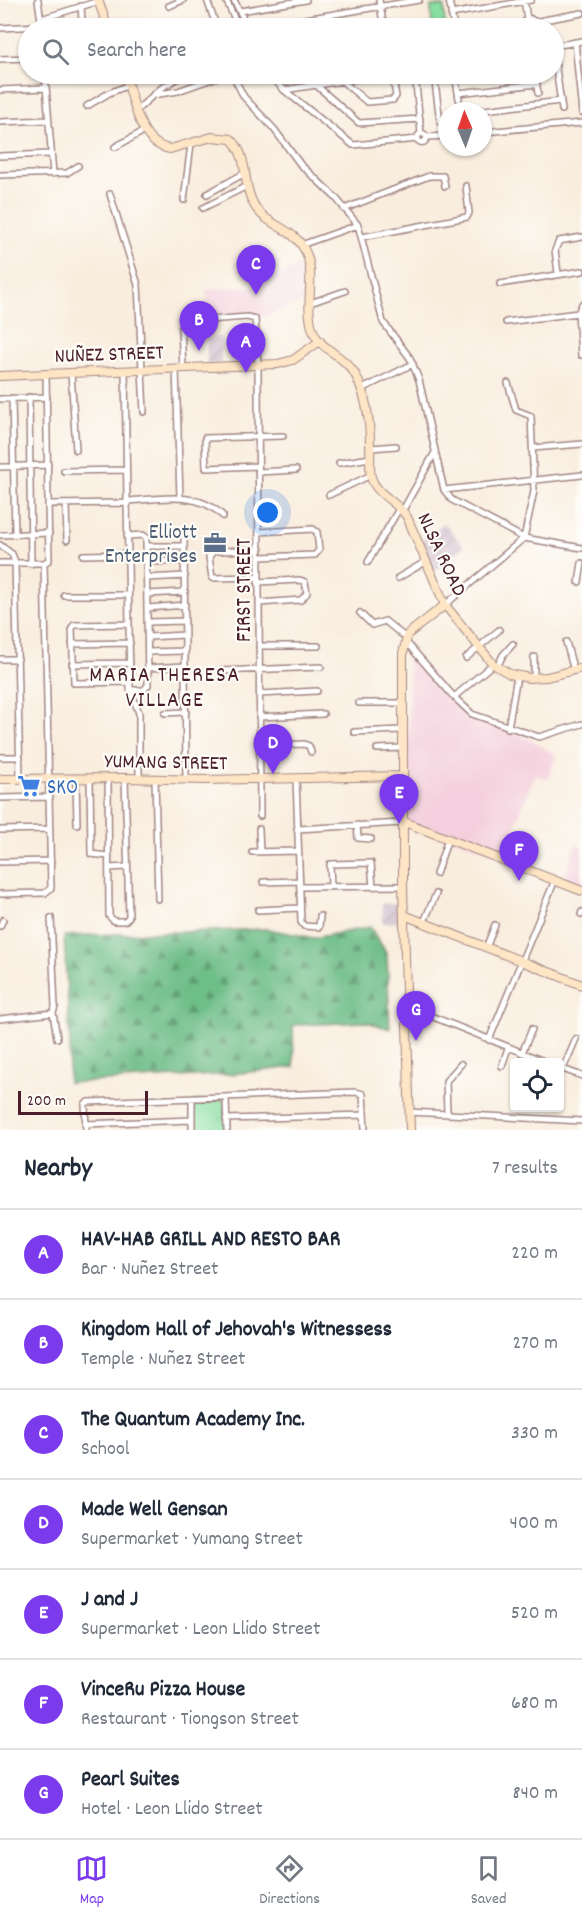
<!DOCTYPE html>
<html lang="en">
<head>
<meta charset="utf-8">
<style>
	:root { --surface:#fff; --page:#f6f6f7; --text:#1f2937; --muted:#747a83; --line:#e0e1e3; --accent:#7c3aed }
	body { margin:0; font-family:Dekko,sans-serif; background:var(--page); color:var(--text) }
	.controls { position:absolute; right:18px; bottom:18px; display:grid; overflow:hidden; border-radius:6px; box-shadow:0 2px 4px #0004 }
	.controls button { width:54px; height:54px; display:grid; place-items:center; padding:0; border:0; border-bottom:2px solid var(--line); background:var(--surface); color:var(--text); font:30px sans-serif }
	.compass { position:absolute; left:438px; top:102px; width:54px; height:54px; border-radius:50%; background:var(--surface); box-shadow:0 2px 4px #0004; rotate:358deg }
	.scale { position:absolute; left:18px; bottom:15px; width:130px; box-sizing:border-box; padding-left:6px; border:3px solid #4a1f2b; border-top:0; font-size:16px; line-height:21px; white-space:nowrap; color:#4a1f2b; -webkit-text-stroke:4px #fdfcf7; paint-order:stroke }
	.you { position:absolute; left:268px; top:513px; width:21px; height:21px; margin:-15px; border:4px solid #fff; border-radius:50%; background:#1a73e8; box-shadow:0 0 0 9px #1a73e833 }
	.badge { display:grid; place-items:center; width:39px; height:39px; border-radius:50%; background:var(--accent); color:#fff; font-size:20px; font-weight:700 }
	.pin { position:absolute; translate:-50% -50px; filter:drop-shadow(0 2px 3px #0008) }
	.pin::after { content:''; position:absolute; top:32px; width:21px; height:18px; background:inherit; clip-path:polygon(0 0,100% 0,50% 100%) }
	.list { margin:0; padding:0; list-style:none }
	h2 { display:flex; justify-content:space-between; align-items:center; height:78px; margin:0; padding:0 24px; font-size:26px }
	h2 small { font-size:20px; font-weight:400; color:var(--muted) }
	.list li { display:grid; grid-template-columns:39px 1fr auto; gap:18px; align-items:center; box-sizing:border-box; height:90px; padding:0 24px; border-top:2px solid var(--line) }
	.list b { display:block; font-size:22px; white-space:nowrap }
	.list p { margin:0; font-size:20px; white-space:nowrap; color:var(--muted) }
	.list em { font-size:20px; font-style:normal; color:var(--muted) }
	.icon { flex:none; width:33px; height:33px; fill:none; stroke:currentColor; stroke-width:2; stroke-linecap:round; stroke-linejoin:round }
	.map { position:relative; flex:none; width:582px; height:1130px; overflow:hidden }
	.search { position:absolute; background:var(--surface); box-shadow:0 2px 4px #0004; left:18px; right:18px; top:18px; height:66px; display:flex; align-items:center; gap:15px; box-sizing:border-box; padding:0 21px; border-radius:33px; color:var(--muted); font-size:22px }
	.sheet { height:708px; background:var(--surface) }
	nav { display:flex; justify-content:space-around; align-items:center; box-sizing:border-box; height:84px; border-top:2px solid var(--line); background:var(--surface); font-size:16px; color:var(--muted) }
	nav a { display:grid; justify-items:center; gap:3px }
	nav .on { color:var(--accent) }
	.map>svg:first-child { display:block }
	.built { fill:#f4cfdd }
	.industrial { fill:url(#industrial-furrows) }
	.grass { fill:#88dfa2; stroke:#697f66; stroke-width:1.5 }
	.forest { fill:url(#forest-firs); stroke:#5c6e5a; stroke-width:1.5 }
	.park { fill:url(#park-tufts); stroke:#697f66; stroke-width:1.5 }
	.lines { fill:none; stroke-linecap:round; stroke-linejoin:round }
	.street-casing { stroke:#a28684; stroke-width:8 }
	.secondary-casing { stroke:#a28684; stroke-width:10 }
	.street { stroke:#fff; stroke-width:5 }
	.secondary { stroke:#fde5c5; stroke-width:8 }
	.labels { text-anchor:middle; stroke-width:4.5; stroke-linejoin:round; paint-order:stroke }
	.street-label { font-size:21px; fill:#4a1f2b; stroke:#fdfcf7 }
	.service-label { font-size:21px; fill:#4e5e75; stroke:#fdfcf7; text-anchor:end }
	.shop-label { font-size:21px; fill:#366cbe; stroke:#fdfcf7; text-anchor:start }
	.neighbourhood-label { font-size:22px; letter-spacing:1.5px; fill:#4a1f2b; stroke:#fdfcf7 }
</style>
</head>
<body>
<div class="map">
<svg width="582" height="1130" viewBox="0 0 582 1130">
	<defs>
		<pattern id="industrial-furrows" width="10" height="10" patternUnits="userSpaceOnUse" patternTransform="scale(1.5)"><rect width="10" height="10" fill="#d0bdcd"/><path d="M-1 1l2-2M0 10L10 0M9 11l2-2" fill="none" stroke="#b4a2b0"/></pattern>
		<pattern id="forest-firs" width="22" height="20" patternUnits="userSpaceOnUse" patternTransform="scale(1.5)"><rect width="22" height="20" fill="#6ebe88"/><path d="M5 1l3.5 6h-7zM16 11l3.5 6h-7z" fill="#5c9a6f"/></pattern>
		<pattern id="park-tufts" width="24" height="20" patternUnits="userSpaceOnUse" patternTransform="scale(1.5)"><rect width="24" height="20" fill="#88dfa2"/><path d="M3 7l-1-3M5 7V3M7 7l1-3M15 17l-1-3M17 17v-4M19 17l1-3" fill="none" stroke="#77bf8c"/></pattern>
	</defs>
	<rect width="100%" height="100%" fill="#fdfcf7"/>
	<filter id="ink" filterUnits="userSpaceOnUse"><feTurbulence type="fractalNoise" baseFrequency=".0167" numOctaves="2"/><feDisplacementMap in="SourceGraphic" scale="12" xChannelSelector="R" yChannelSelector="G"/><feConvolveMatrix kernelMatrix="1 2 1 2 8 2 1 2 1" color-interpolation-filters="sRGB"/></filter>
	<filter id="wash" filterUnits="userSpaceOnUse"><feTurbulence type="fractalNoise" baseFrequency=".008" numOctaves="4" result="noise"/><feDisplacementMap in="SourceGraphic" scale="24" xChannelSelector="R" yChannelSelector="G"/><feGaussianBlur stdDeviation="1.35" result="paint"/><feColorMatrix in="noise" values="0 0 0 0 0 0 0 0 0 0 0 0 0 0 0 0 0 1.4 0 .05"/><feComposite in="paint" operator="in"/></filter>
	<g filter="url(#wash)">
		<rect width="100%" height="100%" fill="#f9edde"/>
		<!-- built -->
		<path class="built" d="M302,265L306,300L260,318L253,313L209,317L206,290L252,286Z
			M416,656L459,707L469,715L532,740L557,756L547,779L535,775L503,857L408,821L409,657Z
			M576,845L582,847V885L564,878Z"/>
		<!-- industrial -->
		<path class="industrial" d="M221,337V364H207L206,338Z
			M444,523L464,547L430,575L418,543Z
			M398,903L399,922L383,923L382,904Z"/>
		<!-- grass -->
		<path class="grass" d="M444,6L445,27L432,28L431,6Z"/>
		<!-- forest -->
		<path class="forest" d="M370,927L387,954L390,1029L367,1022L293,1025L294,1067L232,1074L68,1083L70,1045L64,936L267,929L314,938Z"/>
		<!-- park -->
		<path class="park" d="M225,1100L226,1130H195L194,1101Z"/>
	</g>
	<g filter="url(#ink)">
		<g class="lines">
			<!-- street casing -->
			<g class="street-casing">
				<path id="street" d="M38,0L41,21
					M207,0L217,28
					M226,0L239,28
					M234,0L248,28
					M379,0L384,28
					M449,0L454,28
					M524,0L527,19
					M169,6L183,0
					M240,11L306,0
					M451,14L531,0
					M524.5 23a4.5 4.5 0 1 1 9 0a4.5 4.5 0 1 1-9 0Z
					M41,19L99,1
					M533,22L582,13
					M0,28L41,26
					M68,28L77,26L82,21L81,6
					M144,28L158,23
					M251,28L419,0
					M371,28L383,26
					M496,28L524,24
					M575,42L582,113
					M554,46L582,41
					M554,54L562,110
					M0,59L28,58
					M45,74L53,174
					M232,74L244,97L274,129L300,164L336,198L358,225L383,322L410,358L419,380L444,490L452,500L524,538L534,491L531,416L516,410L508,383
					M269,74L284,90L353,145L418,139
					M434,74L440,122
					M455,74L459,99
					M535,74L538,93
					M415,75L421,133
					M342,81L367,102L393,100L396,96L392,74
					M316,85L359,123L420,119
					M0,90L46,88
					M284,90L388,74
					M458,93L537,84
					M153,95L178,91L226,74
					M87,106L109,93L129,85
					M138,109L160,89L184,74
					M475,111L561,101
					M0,122L48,120
					M483,132L582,123
					M417.5 138a4.5 4.5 0 1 1 9 0a4.5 4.5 0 1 1-9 0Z
					M427,137L447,136
					M115,147L144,131
					M0,156L50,154
					M0,175L67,173L78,166
					M110,194L138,285L144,412
					M207,194L245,173
					M184,200L191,144
					M203,208L247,186
					M344,209L429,176H443L445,186
					M362,237L467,217L469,213L466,186
					M301,245L358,225
					M558,273L555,250L559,241L582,237
					M500,284L582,271
					M310,303L345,291
					M578,313L581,355
					M506,322L578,313L582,304
					M176,368L180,498
					M183,368L181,328L184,322L247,317L255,319L258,365L260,816
					M125,370L130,689L139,713V778
					M71,373L76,450
					M362,389L413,364
					M29,397L31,564
					M12,398L15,534
					M0,399L47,397
					M371,448L396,446
					M533,448L582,444
					M339,463L370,458
					M258,466L206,468L205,438L283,436
					M0,467L48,465
					M64,471L126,470
					M258,472L296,470
					M444,490L582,475
					M329,495L371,475
					M127,501C160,499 198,490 223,516
					M48,504L127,503
					M66,504L67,540
					M403,510L434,454
					M259,532L313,529L317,532L319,550L315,555L259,557
					M0,535L49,533
					M127,536L143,535L146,537L148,685L144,690H131
					M184,538L186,780
					M0,545L12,554L15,562L20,778
					M146,546H184
					M83,555L128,554
					M147,562L185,561
					M368,562L400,507
					M0,563H44
					M44,563L49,560L46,374
					M258,577L212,578L209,557L213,551L260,550
					M147,578L185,576
					M398,578L425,562
					M258,582L300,580L305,582L307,593L301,600L259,603
					M579,582L582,563
					M148,594L185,592
					M64,595H128
					M445,605L524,538L582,548
					M148,608L185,605
					M360,613L372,625L385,621L406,638
					M148,622L185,621
					M129,624L74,625L72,628L74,683L130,682
					M148,637L185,635
					M406,642L454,697L472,714L539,737L582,724
					M566,642L574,671
					M72,644L130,643
					M259,646H318
					M148,652L185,651
					M534,657V678
					M466,658L499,630
					M0,659H18
					M72,664L130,663
					M497,667L503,655L513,644
					M148,668L185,666
					M221,671L321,667
					M260,694L317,691
					M454,697L493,664
					M359,703H402
					M165,713L186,712
					M259,717L323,714
					M508,728L517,676
					M354,732L402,730
					M260,746L304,744L309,746L311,752
					M377,749L402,748
					M0,757H20
					M76,778L77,824
					M90,778L91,854L108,856
					M108,778L109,916L114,921H125L129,917L125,778
					M296,778L301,922L304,926L319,927L320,916
					M155,779L158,899
					M0,798L50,797
					M357,825L358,838L371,839
					M259,829L260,852
					M297,829L402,823
					M0,830L50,829
					M252,852L298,851
					M0,862L51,861
					M109,868L127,867
					M436,874L448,839
					M263,882L299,881
					M300,887L403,886
					M331,887L330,864L371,863L373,887
					M0,894L45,893L51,888L44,563
					M258,910L300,908
					M581,914L582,912
					M51,918L55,1007L53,1013
					M423,924L436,894
					M0,926L3,920
					M486,948L495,925
					M406,1006L546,1062
					M0,1019L53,1013L57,1038
					M489,1040L555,880
					M522,1053L532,1029
					M502,1066L508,1048
					M560,1068L582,1076
					M563,1069L576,1039
					M226,1097L227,1130
					M192,1099V1130
					M409,1112L582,1121
					M447,1112L446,1081L461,1064
					M226,1119L364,1115
					M85,1124L192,1120
					M86,1130L85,1104L88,1102L356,1092L363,1094L365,1130"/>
			</g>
			<!-- secondary casing -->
			<g class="secondary-casing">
				<path id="secondary" d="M98,0L108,28
					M125,74C134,99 138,144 170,149L212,137L231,139C249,156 242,183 253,203C264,225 291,227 303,247C319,273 302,306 314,333C322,351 348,357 357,378C367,399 370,422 370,445C371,455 369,467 371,477C376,495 398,502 407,517L445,605L493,664L510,674L529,678L547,677L582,668
					M0,376L278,364L293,360L320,341
					M0,779L125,778L205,780L402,776
					M402,821L582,891
					M404,915L582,985
					M410,1130L403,886V653L408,634L445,605"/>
			</g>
			<!-- street -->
			<use href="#street" class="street"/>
			<!-- secondary -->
			<use href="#secondary" class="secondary"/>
		</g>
	</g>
	<!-- icons -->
	<defs>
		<g id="office-bare" transform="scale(1.8)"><path d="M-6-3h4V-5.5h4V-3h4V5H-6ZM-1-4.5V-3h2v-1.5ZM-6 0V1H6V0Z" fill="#5c6f8a" stroke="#fdfcf7" stroke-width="2.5" paint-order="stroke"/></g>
		<g id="supermarket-bare" transform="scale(1.8)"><path d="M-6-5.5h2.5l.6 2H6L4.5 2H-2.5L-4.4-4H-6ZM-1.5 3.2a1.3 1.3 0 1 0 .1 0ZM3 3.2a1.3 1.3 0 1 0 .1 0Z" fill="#3f7fe0" stroke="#fdfcf7" stroke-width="2.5" paint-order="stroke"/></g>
	</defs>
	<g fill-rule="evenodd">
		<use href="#office-bare" x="215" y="543"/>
		<use href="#supermarket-bare" x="29" y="786"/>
	</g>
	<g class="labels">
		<!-- street labels -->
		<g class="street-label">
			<text transform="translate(109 353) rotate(-2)" y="7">NUÑEZ STREET</text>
			<text transform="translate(443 554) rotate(65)" y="7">NLSA ROAD</text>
			<text transform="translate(243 590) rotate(-90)" y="7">FIRST STREET</text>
			<text transform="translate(166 761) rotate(1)" y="7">YUMANG STREET</text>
		</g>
		<!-- service labels -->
		<g class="service-label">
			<text x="197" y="538">Elliott<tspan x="197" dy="24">Enterprises</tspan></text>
		</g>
		<!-- shop labels -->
		<g class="shop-label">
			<text x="47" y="793">SKO</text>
		</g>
		<!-- neighbourhood labels -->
		<g class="neighbourhood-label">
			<text x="165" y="681">MARIA THERESA<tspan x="165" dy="25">VILLAGE</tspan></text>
		</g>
	</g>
</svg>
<div class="controls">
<button><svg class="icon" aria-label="locate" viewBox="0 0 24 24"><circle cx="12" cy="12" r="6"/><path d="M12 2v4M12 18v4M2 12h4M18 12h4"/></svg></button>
</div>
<svg class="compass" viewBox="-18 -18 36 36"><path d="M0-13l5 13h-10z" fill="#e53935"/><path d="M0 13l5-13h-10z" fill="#747a83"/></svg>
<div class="scale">200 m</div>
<div class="you"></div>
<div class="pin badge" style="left:246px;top:373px">A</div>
<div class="pin badge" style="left:199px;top:351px">B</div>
<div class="pin badge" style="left:256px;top:295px">C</div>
<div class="pin badge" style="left:273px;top:774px">D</div>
<div class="pin badge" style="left:399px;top:824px">E</div>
<div class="pin badge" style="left:519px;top:881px">F</div>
<div class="pin badge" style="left:416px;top:1041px">G</div>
<div class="search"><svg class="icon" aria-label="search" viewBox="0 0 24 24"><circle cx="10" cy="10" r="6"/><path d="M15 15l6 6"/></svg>Search here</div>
</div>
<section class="sheet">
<h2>Nearby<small>7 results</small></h2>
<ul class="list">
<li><span class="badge">A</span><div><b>HAV-HAB GRILL AND RESTO BAR</b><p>Bar · Nuñez Street</p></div><em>220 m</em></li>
<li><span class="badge">B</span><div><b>Kingdom Hall of Jehovah's Witnessess</b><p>Temple · Nuñez Street</p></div><em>270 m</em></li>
<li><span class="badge">C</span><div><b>The Quantum Academy Inc.</b><p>School</p></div><em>330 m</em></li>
<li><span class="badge">D</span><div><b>Made Well Gensan</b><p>Supermarket · Yumang Street</p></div><em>400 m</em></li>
<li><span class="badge">E</span><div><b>J and J</b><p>Supermarket · Leon Llido Street</p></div><em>520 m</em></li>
<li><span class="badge">F</span><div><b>VinceRu Pizza House</b><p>Restaurant · Tiongson Street</p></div><em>680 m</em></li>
<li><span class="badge">G</span><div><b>Pearl Suites</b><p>Hotel · Leon Llido Street</p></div><em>840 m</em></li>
</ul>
</section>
<nav>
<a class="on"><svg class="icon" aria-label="map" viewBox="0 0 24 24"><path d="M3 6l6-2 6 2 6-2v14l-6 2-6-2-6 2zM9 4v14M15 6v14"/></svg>Map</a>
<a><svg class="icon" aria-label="directions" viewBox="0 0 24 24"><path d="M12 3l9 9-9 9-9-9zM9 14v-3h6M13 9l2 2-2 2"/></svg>Directions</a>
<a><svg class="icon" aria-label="saved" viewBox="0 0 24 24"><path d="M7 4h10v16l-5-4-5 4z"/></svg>Saved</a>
</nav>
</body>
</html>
